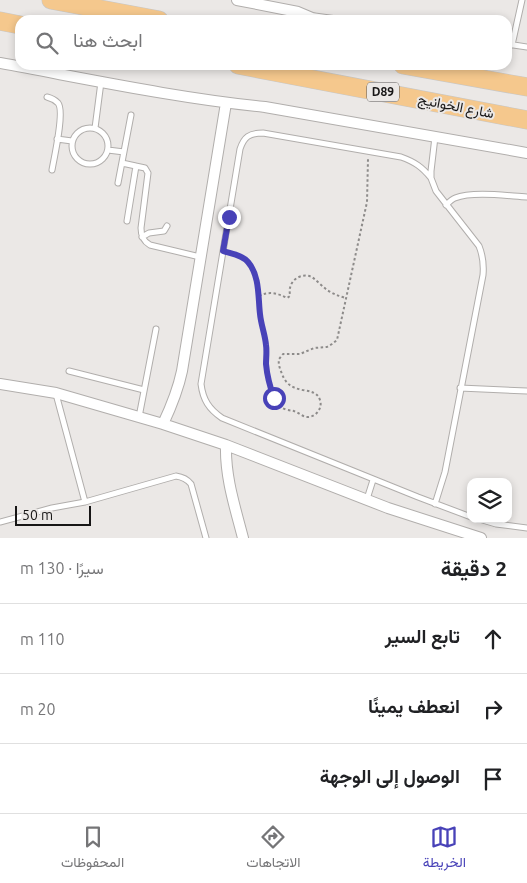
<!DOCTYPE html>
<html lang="ar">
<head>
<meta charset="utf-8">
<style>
	:root { --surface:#fff; --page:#f6f6f6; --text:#202124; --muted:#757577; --line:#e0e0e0; --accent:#4842b8 }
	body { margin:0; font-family:Ubuntu,Vazirmatn,sans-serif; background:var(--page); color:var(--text); direction:rtl }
	.controls { position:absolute; right:15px; bottom:15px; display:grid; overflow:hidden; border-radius:10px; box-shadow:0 2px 8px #0003 }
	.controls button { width:45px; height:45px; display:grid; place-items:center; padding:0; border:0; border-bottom:1px solid var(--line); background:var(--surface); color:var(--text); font:25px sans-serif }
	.scale { position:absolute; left:15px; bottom:12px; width:76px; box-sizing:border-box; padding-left:5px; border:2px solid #171616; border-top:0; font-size:14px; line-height:18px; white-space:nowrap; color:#171616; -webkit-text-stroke:4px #ebe8e6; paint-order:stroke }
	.stop { position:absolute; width:15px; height:15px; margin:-11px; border:4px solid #4842b8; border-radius:50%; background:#fff }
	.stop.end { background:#4842b8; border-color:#fff; box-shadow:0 1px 5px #0008 }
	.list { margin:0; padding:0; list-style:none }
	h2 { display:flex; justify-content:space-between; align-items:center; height:65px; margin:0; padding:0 20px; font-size:21px }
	h2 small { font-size:16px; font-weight:400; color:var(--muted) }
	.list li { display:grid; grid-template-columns:32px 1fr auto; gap:15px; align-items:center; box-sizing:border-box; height:70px; padding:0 20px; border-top:1px solid var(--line) }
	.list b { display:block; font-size:19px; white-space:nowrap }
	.list em { font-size:16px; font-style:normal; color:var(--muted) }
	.icon { flex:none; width:28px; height:28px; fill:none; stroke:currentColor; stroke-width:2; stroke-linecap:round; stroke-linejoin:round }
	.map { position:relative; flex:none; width:527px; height:538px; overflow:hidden; direction:ltr }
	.search { position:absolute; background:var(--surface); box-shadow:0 2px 8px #0003; left:15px; right:15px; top:15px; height:55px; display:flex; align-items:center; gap:12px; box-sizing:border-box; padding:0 18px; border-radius:15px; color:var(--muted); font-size:19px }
	.sheet { height:275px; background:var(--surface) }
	nav { display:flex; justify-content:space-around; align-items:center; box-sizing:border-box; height:70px; border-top:1px solid var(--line); background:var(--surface); font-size:14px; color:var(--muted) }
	nav a { display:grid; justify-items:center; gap:2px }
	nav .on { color:var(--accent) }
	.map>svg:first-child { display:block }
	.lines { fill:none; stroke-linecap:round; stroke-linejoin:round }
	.lane-casing { stroke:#b1aeac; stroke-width:7 }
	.street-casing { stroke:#b1aeac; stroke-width:12 }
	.highway-casing { stroke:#c7c7c7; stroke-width:19 }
	.path { stroke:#8d8b8a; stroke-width:2; stroke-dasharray:2.5 2.5; stroke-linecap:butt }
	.lane { stroke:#fff; stroke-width:5 }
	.street { stroke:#fff; stroke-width:10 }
	.highway { stroke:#f5c88d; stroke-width:18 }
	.route { stroke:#4842b8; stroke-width:6 }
	.labels { text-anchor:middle; stroke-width:4; stroke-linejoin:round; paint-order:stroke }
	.shield { fill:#ebe8e6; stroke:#575554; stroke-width:1 }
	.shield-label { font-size:12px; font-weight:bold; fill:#171616 }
	.street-label { font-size:14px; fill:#171616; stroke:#ebe8e6 }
</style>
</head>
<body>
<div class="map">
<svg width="527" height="538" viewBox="0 0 527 538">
	<rect width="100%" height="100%" fill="#ebe8e6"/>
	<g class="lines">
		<!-- lane casing -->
		<g class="lane-casing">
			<path id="lane" d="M315,16L344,20
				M507,44L527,47
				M512,45L522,0
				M47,97C51,98 55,100 58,103C65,111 54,158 52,170
				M72 146a18 18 0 1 1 36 0a18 18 0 1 1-36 0Z
				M95,128L101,82
				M57,139L72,141
				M108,150L124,152
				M122,163L145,168L148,173L141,228C141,236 143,241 150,245L200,257
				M431,178C422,167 415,162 401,157L263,133C249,133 244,137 240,149L201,384C203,400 209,409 222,418L418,497L471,517
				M118,183L131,115
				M446,205C449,202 452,199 455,198C473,191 508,196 527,197
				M127,221L136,166
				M142,237L149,233L164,231L167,226
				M69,371L144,390
				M460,388L527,391
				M56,394L85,502
				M139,417L156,329
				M367,499L373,480
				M435,504L445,472L483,275C484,264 483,256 479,246L436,191L431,178V171L435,137
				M479,519L496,524L527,528
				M0,522L52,508L85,502L176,476C183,477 187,479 191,484L206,538"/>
		</g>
		<!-- street casing -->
		<g class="street-casing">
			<path id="street" d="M237,0L298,12L317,20
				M0,63C88,79 176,98 265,107L527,153
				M0,384L56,393L163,424L226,445L388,508L481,538
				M163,424C171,407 178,390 182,371L226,103
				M226,445C225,477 235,507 243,538"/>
		</g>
		<!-- highway casing -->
		<g class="highway-casing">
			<path id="highway" d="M51,0L159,20
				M0,21L20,25
				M238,65L527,120
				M403,65L527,87"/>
		</g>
		<!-- path -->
		<path class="path" d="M229,253C236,255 244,257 249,264C260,278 257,299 260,316C261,326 265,335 266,346C267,352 266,358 266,365C267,373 269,383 271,391C274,400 278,408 288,410C292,411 292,410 296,412C299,413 302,416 306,417C315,418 323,409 320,400C315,384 291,398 282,374C280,369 278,364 279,359L283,354H300L314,348L327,347L332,344L337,340L367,202L368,159
			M259,296C269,291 277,293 287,298L290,296C290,293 289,290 290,288C292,278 303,273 312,277C317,281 322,286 327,290C333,294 339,296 346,298"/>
		<!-- lane -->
		<use href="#lane" class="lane"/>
		<!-- street -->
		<use href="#street" class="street"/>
		<!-- highway -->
		<use href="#highway" class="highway"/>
	</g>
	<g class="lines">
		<!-- route -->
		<path class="route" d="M229,217L223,251C232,254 242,255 248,262C260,276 258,298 260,314C261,325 265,334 266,345C267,351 266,358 266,364C267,375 270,387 274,398"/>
	</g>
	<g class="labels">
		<!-- shield labels -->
		<rect class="shield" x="367" y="82.5" width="32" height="19" rx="4"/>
		<g class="shield-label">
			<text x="383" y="96">D89</text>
		</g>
		<!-- street labels -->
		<g class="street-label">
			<text transform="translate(456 106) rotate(11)" y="5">شارع الخوانيج</text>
		</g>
	</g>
</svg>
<div class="controls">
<button><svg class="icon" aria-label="layers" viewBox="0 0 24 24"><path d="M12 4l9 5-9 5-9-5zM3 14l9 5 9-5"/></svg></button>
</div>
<div class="scale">50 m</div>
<div class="stop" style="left:274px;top:398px"></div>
<div class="stop end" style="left:229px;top:217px"></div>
<div class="search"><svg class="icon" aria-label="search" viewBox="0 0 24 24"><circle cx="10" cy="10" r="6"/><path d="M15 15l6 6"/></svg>ابحث هنا</div>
</div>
<section class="sheet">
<h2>2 دقيقة<small>سيرًا · 130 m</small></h2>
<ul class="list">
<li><svg class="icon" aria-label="ahead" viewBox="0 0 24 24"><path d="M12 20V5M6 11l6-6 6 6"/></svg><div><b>تابع السير</b></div><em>110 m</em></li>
<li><svg class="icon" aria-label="right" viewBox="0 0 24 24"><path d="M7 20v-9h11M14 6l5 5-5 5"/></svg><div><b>انعطف يمينًا</b></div><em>20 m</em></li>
<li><svg class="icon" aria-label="arrive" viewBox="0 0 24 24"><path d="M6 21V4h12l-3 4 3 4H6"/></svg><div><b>الوصول إلى الوجهة</b></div></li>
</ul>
</section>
<nav>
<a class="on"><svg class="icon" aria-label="map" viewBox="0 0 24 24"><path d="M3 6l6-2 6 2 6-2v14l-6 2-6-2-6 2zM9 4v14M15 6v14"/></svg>الخريطة</a>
<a><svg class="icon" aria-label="directions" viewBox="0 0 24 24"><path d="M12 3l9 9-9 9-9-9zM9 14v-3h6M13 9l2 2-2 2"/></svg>الاتجاهات</a>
<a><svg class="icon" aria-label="saved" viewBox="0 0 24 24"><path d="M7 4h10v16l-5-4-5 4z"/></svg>المحفوظات</a>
</nav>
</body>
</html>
